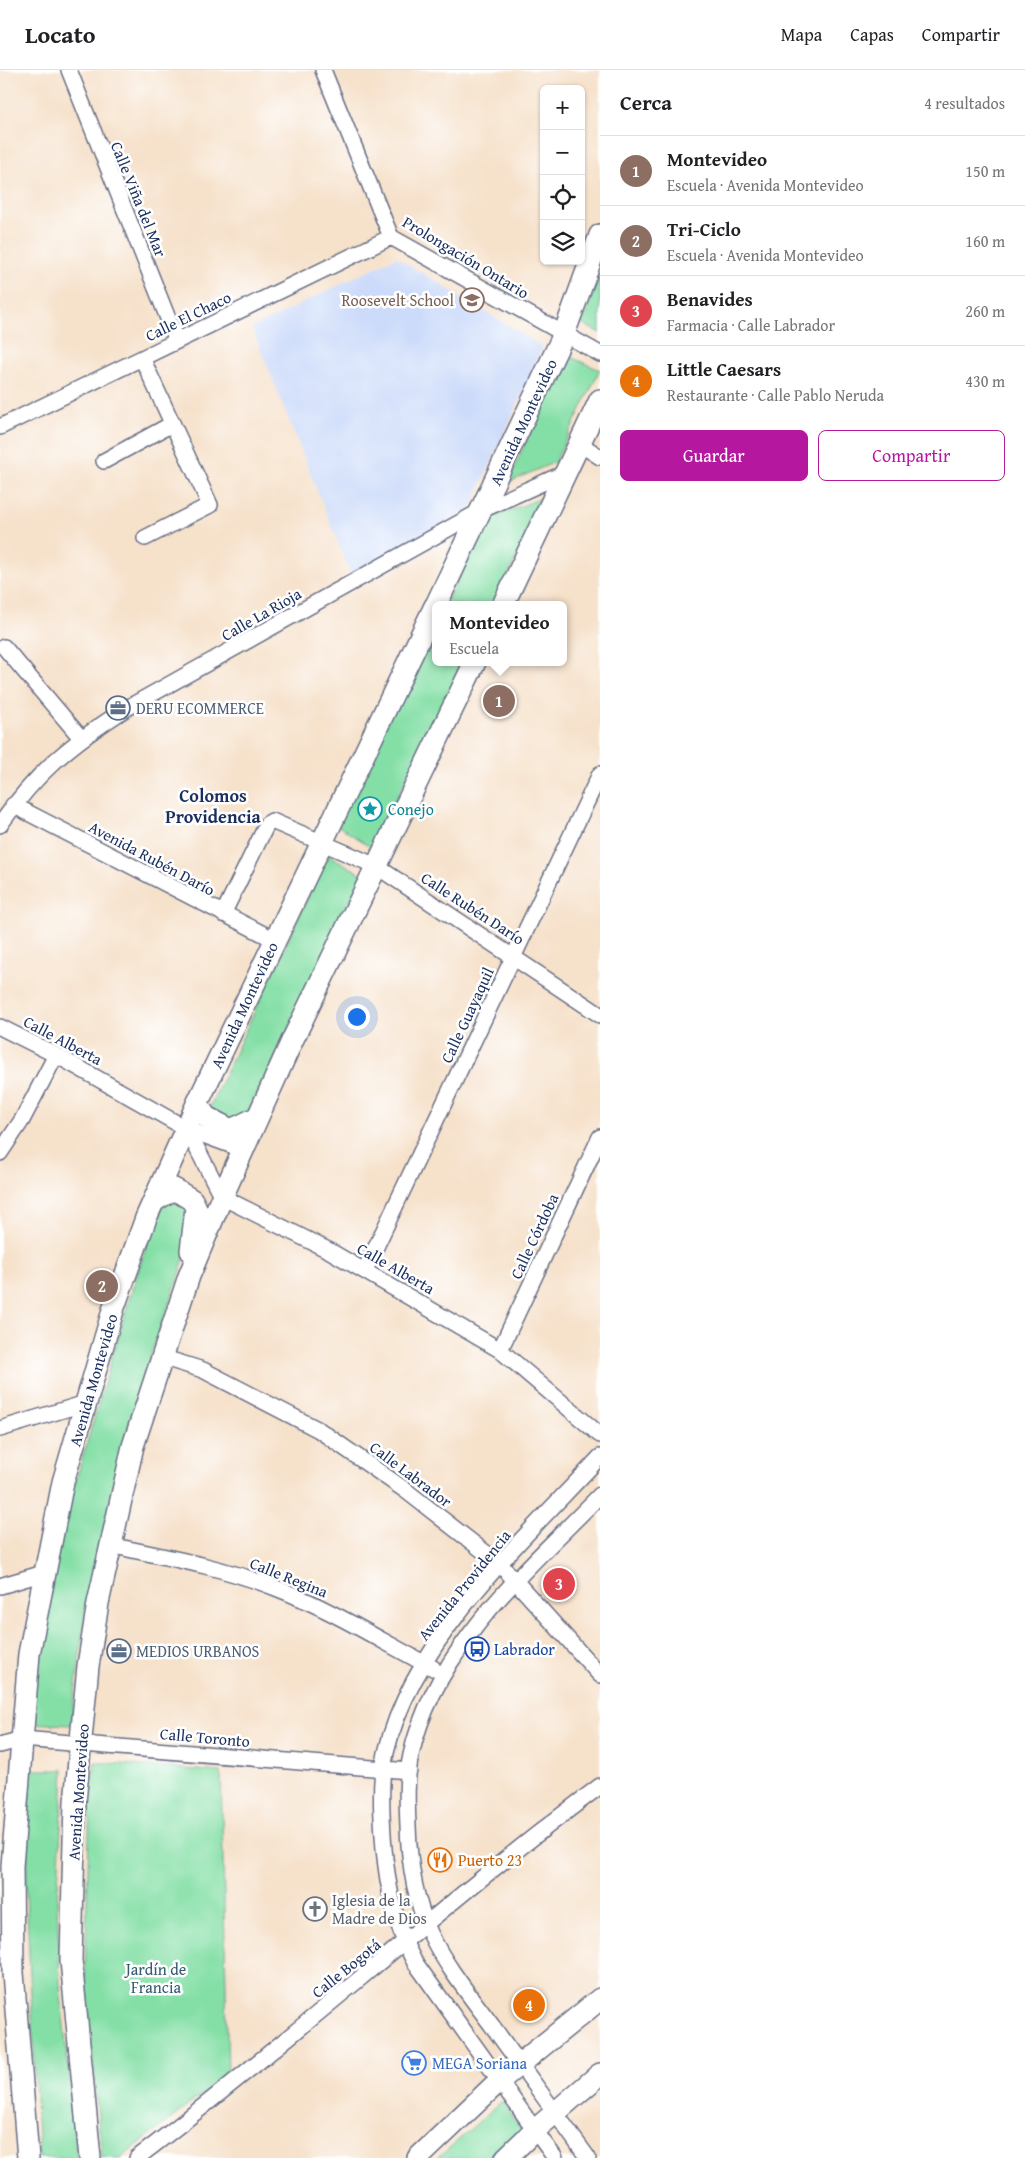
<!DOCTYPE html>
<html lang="es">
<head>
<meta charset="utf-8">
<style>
	:root { --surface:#fff; --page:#f2f2f2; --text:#202124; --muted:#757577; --line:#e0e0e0; --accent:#b5179e }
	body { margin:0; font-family:"Gentium Book Plus",serif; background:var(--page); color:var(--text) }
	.controls { position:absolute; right:15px; top:15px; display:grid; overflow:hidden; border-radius:8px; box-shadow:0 1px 4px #0004 }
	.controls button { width:45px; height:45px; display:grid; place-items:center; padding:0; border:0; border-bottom:1px solid var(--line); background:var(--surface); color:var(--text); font:25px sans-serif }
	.you { position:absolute; left:356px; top:946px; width:18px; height:18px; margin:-12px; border:4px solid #fff; border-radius:50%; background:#1a73e8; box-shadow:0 0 0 8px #1a73e833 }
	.badge { display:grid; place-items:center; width:32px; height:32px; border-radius:50%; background:var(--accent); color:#fff; font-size:16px; font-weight:700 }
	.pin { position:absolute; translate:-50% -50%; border:2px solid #fff; box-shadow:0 1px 5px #0006 }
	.popup { position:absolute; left:432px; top:531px; width:135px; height:65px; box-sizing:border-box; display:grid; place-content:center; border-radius:8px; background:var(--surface); filter:drop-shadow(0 1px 4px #0005); font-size:16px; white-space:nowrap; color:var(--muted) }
	.popup b { font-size:19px; color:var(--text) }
	.popup::after { content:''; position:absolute; left:50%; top:100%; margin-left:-10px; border:10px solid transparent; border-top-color:var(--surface) }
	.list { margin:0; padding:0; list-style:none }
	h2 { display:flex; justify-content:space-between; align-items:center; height:65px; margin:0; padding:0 20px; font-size:21px }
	h2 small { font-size:16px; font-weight:400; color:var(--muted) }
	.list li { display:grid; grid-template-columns:32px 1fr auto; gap:15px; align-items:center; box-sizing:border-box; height:70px; padding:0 20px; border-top:1px solid var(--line) }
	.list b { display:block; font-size:19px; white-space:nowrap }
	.list p { margin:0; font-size:16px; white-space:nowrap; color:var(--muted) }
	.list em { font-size:16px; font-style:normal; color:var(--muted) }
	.actions { display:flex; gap:10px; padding:15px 20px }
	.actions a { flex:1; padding:11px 0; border:1px solid var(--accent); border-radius:8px; text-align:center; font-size:18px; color:var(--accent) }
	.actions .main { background:var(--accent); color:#fff }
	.icon { flex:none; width:28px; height:28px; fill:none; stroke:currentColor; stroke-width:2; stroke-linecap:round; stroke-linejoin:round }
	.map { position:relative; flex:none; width:600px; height:2088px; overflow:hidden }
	header { display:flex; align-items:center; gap:30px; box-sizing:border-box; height:70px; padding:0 25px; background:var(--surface); border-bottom:1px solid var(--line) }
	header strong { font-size:24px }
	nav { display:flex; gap:28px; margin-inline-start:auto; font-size:18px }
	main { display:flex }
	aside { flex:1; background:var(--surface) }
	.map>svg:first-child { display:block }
	.built { fill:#ccdbfa }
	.green { fill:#84dfa6; stroke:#508782 }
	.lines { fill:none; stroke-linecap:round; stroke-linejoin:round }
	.street-casing { stroke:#686d84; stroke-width:18 }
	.secondary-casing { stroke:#686d84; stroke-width:24 }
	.street { stroke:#fff; stroke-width:15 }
	.secondary { stroke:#fff; stroke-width:21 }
	.labels { text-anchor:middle; stroke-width:5; stroke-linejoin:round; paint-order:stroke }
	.street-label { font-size:16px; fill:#1b2f5e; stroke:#fff }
	.education-label { font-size:16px; fill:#785e54; stroke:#fff; text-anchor:end }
	.service-label { font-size:16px; fill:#4e5e75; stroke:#fff; text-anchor:start }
	.culture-label { font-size:16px; fill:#0d838f; stroke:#fff; text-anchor:start }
	.transit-label { font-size:16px; fill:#164399; stroke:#fff; text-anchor:start }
	.food-label { font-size:16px; fill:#c56008; stroke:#fff; text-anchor:start }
	.worship-label { font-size:16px; fill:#5b616d; stroke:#fff; text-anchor:start }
	.park-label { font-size:16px; fill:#355b70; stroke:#fff }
	.shop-label { font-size:16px; fill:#366cbe; stroke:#fff; text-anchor:start }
	.neighbourhood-label { font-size:18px; font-weight:bold; fill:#1b2f5e; stroke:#fff }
</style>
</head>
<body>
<header>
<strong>Locato</strong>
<nav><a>Mapa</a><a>Capas</a><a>Compartir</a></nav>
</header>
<main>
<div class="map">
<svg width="600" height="2088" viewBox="0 0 600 2088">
	<rect width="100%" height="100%" fill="#fff"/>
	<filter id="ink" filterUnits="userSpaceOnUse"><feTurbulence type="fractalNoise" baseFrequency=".02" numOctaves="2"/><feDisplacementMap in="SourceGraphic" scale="10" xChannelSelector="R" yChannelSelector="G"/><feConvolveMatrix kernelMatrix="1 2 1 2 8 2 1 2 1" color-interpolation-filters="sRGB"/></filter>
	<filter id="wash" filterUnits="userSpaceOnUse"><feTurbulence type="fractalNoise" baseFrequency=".0096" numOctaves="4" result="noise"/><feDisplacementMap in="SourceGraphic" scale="20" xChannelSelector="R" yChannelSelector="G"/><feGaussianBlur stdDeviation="1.12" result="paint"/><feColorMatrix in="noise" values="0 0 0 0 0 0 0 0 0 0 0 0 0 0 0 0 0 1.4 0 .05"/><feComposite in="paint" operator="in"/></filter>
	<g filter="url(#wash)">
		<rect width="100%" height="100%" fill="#f6e1ca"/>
		<!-- built -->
		<path class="built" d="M396,187L543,277L470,439L351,505L252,258Z"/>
		<!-- green -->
		<path class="green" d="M600,205V263L582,254Z
			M566,285L600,300L555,392L507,413Z
			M547,426L493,535H445L486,450Z
			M435,554V592H464L372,778L337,755Z
			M328,785L362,804L246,1049L234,1054L206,1045Z
			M169,1123L196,1142L180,1203L150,1286L125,1367L87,1529L71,1655L28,1653L34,1597L66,1444L132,1220L151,1161Z
			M95,1692L221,1702L228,2004L121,2088H102L85,1905L90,1729Z
			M30,1700H64L57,1833L60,1915L77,2088H39L26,1821Z
			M502,2031L524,2064L497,2088H438Z"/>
	</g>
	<g filter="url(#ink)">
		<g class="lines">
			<!-- street casing -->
			<g class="street-casing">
				<path id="street" d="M69,0L177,271
					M323,0L391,167L600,284
					M142,288L210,435L145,468
					M0,357L391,167
					M580,374L600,387
					M104,391L172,354
					M4,577L81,668
					M13,735L275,870
					M0,755C37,701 72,673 127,638L482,440L567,402
					M223,844L267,754L272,751L376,796L600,945
					M0,957L56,985L187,1059L244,1080
					M187,1059L222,1127L330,1181L500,1280L600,1365
					M0,1083L22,1050L56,985
					M365,1200L600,704
					M500,1280L600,1067
					M161,1287L203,1300L319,1360L405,1420L500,1494L600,1605
					M0,1359L86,1333
					M109,1475C166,1487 222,1497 276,1518C331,1539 381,1571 433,1598
					M0,1516L44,1503
					M0,1675L22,1669L409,1701
					M137,2088C295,1968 441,1835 600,1716
					M555,2088L414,1891C395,1856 388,1818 384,1779C382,1753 380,1725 383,1699C400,1581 522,1471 600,1387
					M588,2088C556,2044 525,2001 493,1957C471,1927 446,1897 430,1863C415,1830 409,1791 408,1756C407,1732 406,1708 411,1685C435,1577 526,1501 600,1425"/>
			</g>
			<!-- secondary casing -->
			<g class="secondary-casing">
				<path id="secondary" d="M436,535L564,264L600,165
					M503,535L600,330
					M197,1034L206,1047L231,1060L258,1047
					M154,1131L174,1119L192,1130L196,1138L191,1181
					M28,2088L13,1903L12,1796L29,1584L63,1412L114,1237L146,1148L197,1034L435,536
					M90,2088L71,1890L75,1732L88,1596L98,1533L133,1376L189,1206L222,1127L292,971L475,592
					M418,2088L499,2011L600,1929
					M506,2088L535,2060L600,2004"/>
			</g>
			<!-- street -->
			<use href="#street" class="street"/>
			<!-- secondary -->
			<use href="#secondary" class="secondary"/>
		</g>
	</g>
	<!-- icons -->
	<defs>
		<g id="school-ring" transform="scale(1.25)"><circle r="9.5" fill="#fff" stroke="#8d6e63" stroke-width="1.5"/><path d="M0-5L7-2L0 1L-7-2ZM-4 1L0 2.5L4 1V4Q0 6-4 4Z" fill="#8d6e63"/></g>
		<g id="office-ring" transform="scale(1.25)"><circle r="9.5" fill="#fff" stroke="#5c6f8a" stroke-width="1.5"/><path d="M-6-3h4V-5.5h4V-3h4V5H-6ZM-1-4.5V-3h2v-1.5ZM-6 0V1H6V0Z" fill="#5c6f8a"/></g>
		<g id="sight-ring" transform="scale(1.25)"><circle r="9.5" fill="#fff" stroke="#0f9aa8" stroke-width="1.5"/><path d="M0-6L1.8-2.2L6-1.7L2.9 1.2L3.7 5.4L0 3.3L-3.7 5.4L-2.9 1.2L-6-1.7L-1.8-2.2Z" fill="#0f9aa8"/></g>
		<g id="bus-ring" transform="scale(1.25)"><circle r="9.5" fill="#fff" stroke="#1a4fb4" stroke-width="1.5"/><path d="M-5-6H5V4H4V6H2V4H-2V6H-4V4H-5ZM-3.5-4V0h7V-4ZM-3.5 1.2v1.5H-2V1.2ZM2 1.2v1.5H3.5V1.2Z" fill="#1a4fb4"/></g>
		<g id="restaurant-ring" transform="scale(1.25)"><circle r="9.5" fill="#fff" stroke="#e8710a" stroke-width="1.5"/><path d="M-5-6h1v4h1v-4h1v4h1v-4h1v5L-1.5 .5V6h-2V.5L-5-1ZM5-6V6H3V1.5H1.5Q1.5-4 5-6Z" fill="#e8710a"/></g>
		<g id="church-ring" transform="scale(1.25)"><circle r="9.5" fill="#fff" stroke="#6b7280" stroke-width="1.5"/><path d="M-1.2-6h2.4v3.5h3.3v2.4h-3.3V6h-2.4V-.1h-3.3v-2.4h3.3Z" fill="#6b7280"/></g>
		<g id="supermarket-ring" transform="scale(1.25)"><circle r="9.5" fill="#fff" stroke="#3f7fe0" stroke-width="1.5"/><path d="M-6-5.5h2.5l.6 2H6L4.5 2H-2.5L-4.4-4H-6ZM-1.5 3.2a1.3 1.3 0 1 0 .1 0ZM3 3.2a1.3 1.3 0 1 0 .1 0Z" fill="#3f7fe0"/></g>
	</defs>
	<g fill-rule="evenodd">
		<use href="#school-ring" x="472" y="230"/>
		<use href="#office-ring" x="118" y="638"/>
		<use href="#sight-ring" x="370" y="739"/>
		<use href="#bus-ring" x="477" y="1579"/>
		<use href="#office-ring" x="119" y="1581"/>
		<use href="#restaurant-ring" x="440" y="1790"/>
		<use href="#church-ring" x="315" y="1839"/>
		<use href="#supermarket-ring" x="414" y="1993"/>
	</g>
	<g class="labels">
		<!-- street labels -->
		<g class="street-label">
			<text transform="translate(139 129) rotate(68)" y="6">Calle Viña del Mar</text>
			<text transform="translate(466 187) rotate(31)" y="6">Prolongación Ontario</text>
			<text transform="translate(188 246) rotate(-26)" y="6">Calle El Chaco</text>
			<text transform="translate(523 352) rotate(-65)" y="6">Avenida Montevideo</text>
			<text transform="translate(261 544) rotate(-30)" y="6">Calle La Rioja</text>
			<text transform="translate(152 788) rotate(28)" y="6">Avenida Rubén Darío</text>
			<text transform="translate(473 838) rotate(33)" y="6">Calle Rubén Darío</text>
			<text transform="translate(244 935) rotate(-65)" y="6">Avenida Montevideo</text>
			<text transform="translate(467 945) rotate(-65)" y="6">Calle Guayaquil</text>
			<text transform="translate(63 970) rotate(28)" y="6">Calle Alberta</text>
			<text transform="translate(534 1166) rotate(-65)" y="6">Calle Córdoba</text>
			<text transform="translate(396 1198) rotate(30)" y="6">Calle Alberta</text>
			<text transform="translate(93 1310) rotate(-74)" y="6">Avenida Montevideo</text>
			<text transform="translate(411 1404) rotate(37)" y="6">Calle Labrador</text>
			<text transform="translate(289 1507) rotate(22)" y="6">Calle Regina</text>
			<text transform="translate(464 1515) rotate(-51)" y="6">Avenida Providencia</text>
			<text transform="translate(205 1667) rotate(5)" y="6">Calle Toronto</text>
			<text transform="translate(78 1722) rotate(-86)" y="6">Avenida Montevideo</text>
			<text transform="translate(346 1898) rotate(-39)" y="6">Calle Bogotá</text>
		</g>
		<!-- education labels -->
		<g class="education-label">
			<text x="454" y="236">Roosevelt School</text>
		</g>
		<!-- service labels -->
		<g class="service-label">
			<text x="136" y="644">DERU ECOMMERCE</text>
			<text x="136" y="1587">MEDIOS URBANOS</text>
		</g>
		<!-- culture labels -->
		<g class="culture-label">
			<text x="388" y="745">Conejo</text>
		</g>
		<!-- transit labels -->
		<g class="transit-label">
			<text x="494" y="1585">Labrador</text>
		</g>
		<!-- food labels -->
		<g class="food-label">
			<text x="458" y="1796">Puerto 23</text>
		</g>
		<!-- worship labels -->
		<g class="worship-label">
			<text x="332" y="1836">Iglesia de la<tspan x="332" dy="18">Madre de Dios</tspan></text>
		</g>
		<!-- park labels -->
		<g class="park-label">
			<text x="156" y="1905">Jardín de<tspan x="156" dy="18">Francia</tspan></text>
		</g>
		<!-- shop labels -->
		<g class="shop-label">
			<text x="432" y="1999">MEGA Soriana</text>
		</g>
		<!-- neighbourhood labels -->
		<g class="neighbourhood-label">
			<text x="213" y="732">Colomos<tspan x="213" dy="21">Providencia</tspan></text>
		</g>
	</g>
</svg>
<div class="controls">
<button>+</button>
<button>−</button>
<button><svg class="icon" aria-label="locate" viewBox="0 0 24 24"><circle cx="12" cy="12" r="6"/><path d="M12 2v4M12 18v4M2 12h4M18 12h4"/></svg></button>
<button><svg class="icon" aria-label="layers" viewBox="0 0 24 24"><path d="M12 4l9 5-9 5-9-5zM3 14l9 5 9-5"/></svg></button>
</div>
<div class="you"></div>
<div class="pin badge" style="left:499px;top:631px;background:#8d6e63">1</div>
<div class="popup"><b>Montevideo</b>Escuela</div>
<div class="pin badge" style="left:102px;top:1216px;background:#8d6e63">2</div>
<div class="pin badge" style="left:559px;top:1514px;background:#e0444e">3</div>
<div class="pin badge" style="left:529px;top:1935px;background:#e8710a">4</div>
</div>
<aside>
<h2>Cerca<small>4 resultados</small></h2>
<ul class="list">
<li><span class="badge" style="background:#8d6e63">1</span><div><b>Montevideo</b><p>Escuela · Avenida Montevideo</p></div><em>150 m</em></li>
<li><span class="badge" style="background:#8d6e63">2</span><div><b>Tri-Ciclo</b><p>Escuela · Avenida Montevideo</p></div><em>160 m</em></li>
<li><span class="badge" style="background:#e0444e">3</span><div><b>Benavides</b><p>Farmacia · Calle Labrador</p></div><em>260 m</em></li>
<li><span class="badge" style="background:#e8710a">4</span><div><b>Little Caesars</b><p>Restaurante · Calle Pablo Neruda</p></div><em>430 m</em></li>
</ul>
<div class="actions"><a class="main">Guardar</a><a>Compartir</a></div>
</aside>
</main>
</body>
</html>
